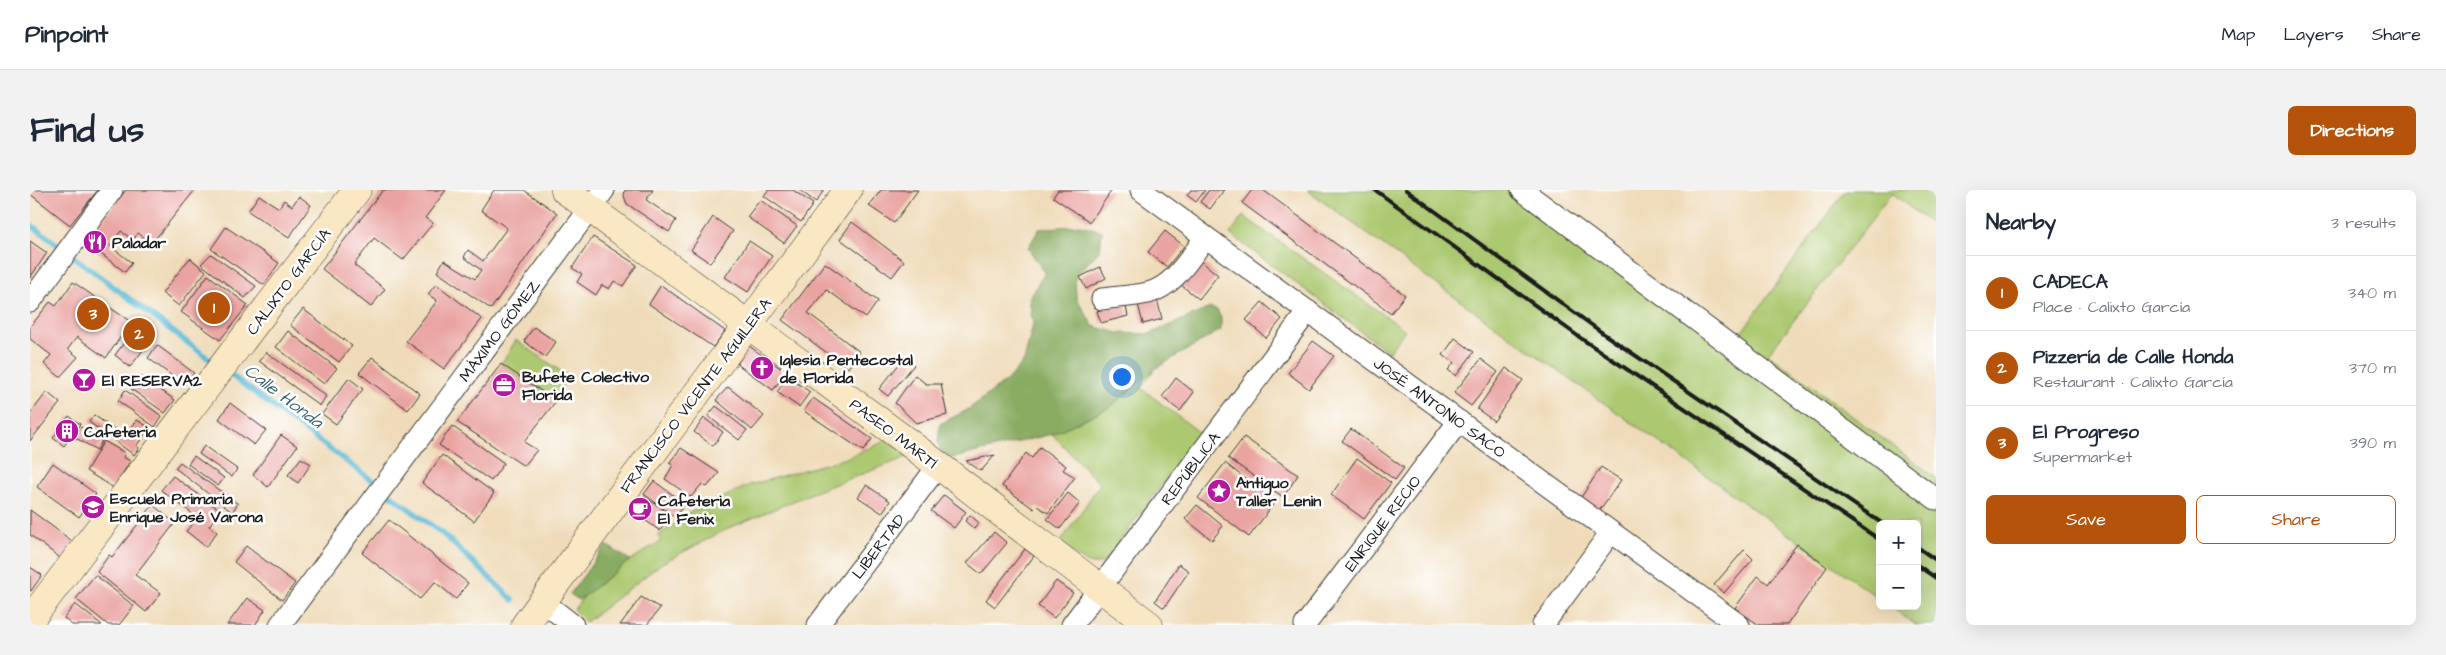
<!DOCTYPE html>
<html lang="en">
<head>
<meta charset="utf-8">
<style>
	:root { --surface:#fff; --page:#f2f2f3; --text:#1f2937; --muted:#747a83; --line:#e0e1e3; --accent:#b45309 }
	body { margin:0; font-family:"Architects Daughter",sans-serif; background:var(--page); color:var(--text) }
	.controls { position:absolute; right:15px; bottom:15px; display:grid; overflow:hidden; border-radius:8px; box-shadow:0 5px 20px #0002 }
	.controls button { width:45px; height:45px; display:grid; place-items:center; padding:0; border:0; border-bottom:1px solid var(--line); background:var(--surface); color:var(--text); font:25px sans-serif }
	.you { position:absolute; left:1091px; top:186px; width:18px; height:18px; margin:-12px; border:4px solid #fff; border-radius:50%; background:#1a73e8; box-shadow:0 0 0 8px #1a73e833 }
	.badge { display:grid; place-items:center; width:32px; height:32px; border-radius:50%; background:var(--accent); color:#fff; font-size:16px; font-weight:700 }
	.pin { position:absolute; translate:-50% -50%; border:2px solid #fff; box-shadow:0 1px 5px #0006 }
	.list { margin:0; padding:0; list-style:none }
	h2 { display:flex; justify-content:space-between; align-items:center; height:65px; margin:0; padding:0 20px; font-size:21px }
	h2 small { font-size:16px; font-weight:400; color:var(--muted) }
	.list li { display:grid; grid-template-columns:32px 1fr auto; gap:15px; align-items:center; box-sizing:border-box; height:75px; padding:0 20px; border-top:1px solid var(--line) }
	.list b { display:block; font-size:19px; white-space:nowrap }
	.list p { margin:0; font-size:16px; white-space:nowrap; color:var(--muted) }
	.list em { font-size:16px; font-style:normal; color:var(--muted) }
	.actions { display:flex; gap:10px; padding:15px 20px }
	.actions a { flex:1; padding:11px 0; border:1px solid var(--accent); border-radius:8px; text-align:center; font-size:18px; color:var(--accent) }
	.actions .main { background:var(--accent); color:#fff }
	.map { position:relative; flex:none; width:1906px; height:435px; overflow:hidden; border-radius:8px }
	header { display:flex; align-items:center; gap:30px; box-sizing:border-box; height:70px; padding:0 25px; background:var(--surface); border-bottom:1px solid var(--line) }
	header strong { font-size:24px }
	nav { display:flex; gap:28px; margin-inline-start:auto; font-size:18px }
	.intro { display:flex; align-items:center; justify-content:space-between; box-sizing:border-box; height:120px; padding:0 30px }
	h1 { margin:0; font-size:35px }
	.button { padding:12px 22px; border-radius:8px; background:var(--accent); color:#fff; font-size:18px; font-weight:700 }
	main { display:flex; gap:30px; padding:0 30px }
	aside { flex:1; background:var(--surface); border-radius:8px; box-shadow:0 5px 20px #0002 }
	.map>svg:first-child { display:block }
	.green { fill:#acc86f; stroke:#647246 }
	.forest { fill:#89ac62; stroke:#52643f }
	.lines { fill:none; stroke-linecap:round; stroke-linejoin:round }
	.stream { stroke:#56b9d5; stroke-width:5.5 }
	.building { fill:#e9a3a0 }
	.street-casing { stroke:#3c3934; stroke-width:23 }
	.secondary-casing { stroke:#3c3934; stroke-width:29 }
	.street { stroke:#fff; stroke-width:21 }
	.secondary { stroke:#fae7c3; stroke-width:28 }
	.rail { stroke:#1c1c1c; stroke-width:4 }
	.labels { text-anchor:middle; stroke-width:5; stroke-linejoin:round; paint-order:stroke }
	.poi-label { font-size:16px; font-weight:bold; fill:#1c1c1c; stroke:#fff; text-anchor:start }
	.street-label { font-size:16px; fill:#1c1c1c; stroke:#fff }
	.water-label { font-size:18px; font-style:italic; fill:#36636f; stroke:#fff }
</style>
</head>
<body>
<header>
<strong>Pinpoint</strong>
<nav><a>Map</a><a>Layers</a><a>Share</a></nav>
</header>
<div class="intro"><h1>Find us</h1><a class="button">Directions</a></div>
<main>
<div class="map">
<svg width="1906" height="435" viewBox="0 0 1906 435">
	<rect width="100%" height="100%" fill="#fff"/>
	<filter id="ink" filterUnits="userSpaceOnUse"><feTurbulence type="fractalNoise" baseFrequency=".02" numOctaves="2"/><feDisplacementMap in="SourceGraphic" scale="10" xChannelSelector="R" yChannelSelector="G"/><feConvolveMatrix kernelMatrix="1 2 1 2 8 2 1 2 1" color-interpolation-filters="sRGB"/></filter>
	<filter id="wash" filterUnits="userSpaceOnUse"><feTurbulence type="fractalNoise" baseFrequency=".0096" numOctaves="4" result="noise"/><feDisplacementMap in="SourceGraphic" scale="20" xChannelSelector="R" yChannelSelector="G"/><feGaussianBlur stdDeviation="1.12" result="paint"/><feColorMatrix in="noise" values="0 0 0 0 0 0 0 0 0 0 0 0 0 0 0 0 0 1.4 0 .05"/><feComposite in="paint" operator="in"/></filter>
	<g filter="url(#wash)">
		<rect width="100%" height="100%" fill="#efdbb9"/>
		<!-- green -->
		<path class="green" d="M1277,0H1482L1702,155L1816,0H1906V38L1862,3L1738,164L1906,288V435H1885L1860,416H1887V334H1850V409L1409,96Z
			M1213,26L1375,140L1359,162L1200,44Z
			M486,150L539,187L523,209L471,174Z
			M1126,178L1111,198L1170,243L1075,371C1059,382 1043,362 1030,353L1070,294L1022,244L1080,217Z
			M858,250L880,266L787,301L699,338L632,373L556,432L544,420C557,396 607,366 631,351L628,346L659,323L720,295L816,268Z"/>
		<!-- forest -->
		<path class="forest" d="M1050,35L1072,41L1070,60L1045,86L1046,107L1063,136L1088,143L1119,144L1180,118L1187,120L1191,128V140L1126,178L1080,217L1022,244L923,268L911,262L908,253L910,234L939,219L976,191L994,171L1003,135L999,108L1015,83L998,58L1009,39Z
			M576,355L600,370L549,410L540,404Z"/>
		<g class="lines">
			<!-- stream -->
			<path class="stream" d="M0,34L186,174
				M197,182L348,295
				M355,301L413,344L483,410"/>
		</g>
		<g id="blocks">
			<!-- building -->
			<path class="building" d="M0,0H68L40,35L0,4Z
				M96,0H165L122,53L108,43L103,50L91,41L80,56L102,73L95,82L55,52Z
				M353,0H416L395,28L403,33L373,70L344,48L324,75L355,99L341,117L292,79Z
				M464,0H494L527,23L461,119L407,82L414,70L445,89L451,80L434,67L438,60L453,71L477,38L451,20Z
				M595,0H623L616,10L646,30L639,42L597,14L594,6Z
				M738,0H763L783,14L771,32L734,6Z
				M769,0H794L786,12Z
				M851,0H888L864,33L839,16Z
				M1028,0H1082L1060,32L1023,7Z
				M1161,0H1175L1166,12L1157,5Z
				M1179,0H1194L1180,19L1170,12Z
				M1222,0H1233L1375,105L1361,123L1212,13Z
				M229,5L249,18L254,10L262,16L269,6L281,15L259,48L218,21Z
				M730,10L767,36L754,53L717,27Z
				M683,27L703,41L680,73L661,60Z
				M822,32L874,71L862,87L810,49Z
				M196,37L249,73L234,95L181,59Z
				M1135,41L1154,56L1137,77L1118,62Z
				M563,47L607,75L593,96L584,91L579,99L572,95L566,105L547,92L552,84L542,78Z
				M0,51L17,63L0,88Z
				M719,51L742,66L718,102L695,87Z
				M181,64L226,96L215,108L171,74Z
				M160,68L176,81L149,116L132,103Z
				M1171,71L1188,85L1169,109L1151,95Z
				M795,73L848,111L836,128L797,100L778,123L830,162L818,178L752,130Z
				M1070,77L1076,88L1056,99L1050,87Z
				M178,85L218,115L190,150L151,122Z
				M43,92L101,132L76,168L47,147L38,159L48,167L30,187L14,174L21,165L0,149V137L20,112L26,116Z
				M406,94L452,129L414,179L376,151L407,111L398,104Z
				M631,95L695,141L683,157L619,114Z
				M1127,109L1132,129L1113,134L1108,114Z
				M1232,112L1252,129L1236,148L1216,130Z
				M1095,113L1098,126L1071,133L1067,121Z
				M273,119L322,156L309,172L260,135Z
				M107,135L123,147L100,177L85,165Z
				M504,137L526,152L515,167L494,151Z
				M258,141L307,178L294,194L246,157Z
				M1425,148L1444,162L1426,186L1418,180L1424,173L1413,165Z
				M1283,151L1304,166L1279,199L1258,183Z
				M127,155L164,183L154,195L118,168Z
				M719,156L756,182L743,200L707,174Z
				M236,162L296,206L290,216L229,171Z
				M342,167L390,204L378,220L329,183Z
				M875,167L884,175L858,206L849,199Z
				M1451,169L1468,182L1441,216L1424,203Z
				M471,174L526,211L494,252L507,260L494,276L427,232Z
				M1476,178L1493,190L1464,231L1447,219Z
				M885,185L896,194H911L917,225L886,233L865,213Z
				M110,186L145,210L135,223L101,199Z
				M758,187L780,202L769,217L747,202Z
				M319,188L333,199L306,234L292,224Z
				M1146,188L1164,202L1150,221L1132,207Z
				M698,197L734,226L722,240L686,210Z
				M95,200L132,226L125,237L88,211Z
				M17,202L30,213L0,251V224Z
				M783,208L842,249L833,261L774,221Z
				M200,213L236,240L224,255L189,229Z
				M686,216L717,240L709,250L678,226Z
				M64,225L94,247L107,230L120,238L106,256L109,258L104,265L59,232Z
				M39,226L50,234L34,256L23,248Z
				M674,228L693,242L683,256L664,242Z
				M422,236L474,273L461,291L409,255Z
				M51,237L72,251L67,260L44,247Z
				M1321,239L1374,278L1365,290L1312,251Z
				M251,245L267,256L238,297L223,285Z
				M1214,247L1268,285L1253,307L1198,268Z
				M74,251L95,263L93,267L100,271L84,298L56,281Z
				M174,256L207,279L202,287L169,264Z
				M1010,257L1036,276L1033,280L1045,287L1018,323L1007,316L1004,319L972,296L996,263L1002,268Z
				M651,258L689,283L677,297L672,294L661,307L635,289L643,275L639,273Z
				M412,265L464,303L444,331L392,293Z
				M965,265L951,281L936,271Z
				M164,266L194,288L188,296L158,274Z
				M271,268L281,274L268,293L258,285Z
				M1327,268L1361,293L1334,329L1301,305Z
				M150,272L208,314L202,322L145,278Z
				M23,273L66,304L49,327L7,297Z
				M1195,273L1245,312L1219,347L1168,308Z
				M1571,277L1591,290L1569,321L1550,309Z
				M143,286L190,320L179,336L187,342L176,357L156,341L168,328L131,300Z
				M624,291L655,314L645,327L614,304Z
				M836,295L860,311L852,323L828,307Z
				M1038,303L1050,313L1030,339L1017,329Z
				M914,305L936,322L924,338L901,321Z
				M615,307L641,325L630,341L604,322Z
				M123,315L145,333L105,385L131,403L116,422L67,382L79,365L82,367Z
				M1167,315L1193,336L1182,350L1155,329Z
				M0,320L46,354L34,371L0,345Z
				M940,325L949,333L944,339L935,331Z
				M359,330L438,393L426,409L405,392L390,409L332,363Z
				M964,342L977,353L951,384L937,373Z
				M1767,354L1797,377L1757,435H1729L1705,418L1728,386L1738,394Z
				M216,356L265,393L252,410L204,372Z
				M995,359L1004,366L965,417L956,410Z
				M1714,360L1723,369L1694,403L1684,395Z
				M1149,374L1159,381L1134,418L1125,411Z
				M0,377L12,385L1,401L0,400Z
				M65,385L104,416L89,435H78L46,409Z
				M1026,391L1043,403L1024,428L1008,416Z
				M611,407L630,418L617,435H590Z
				M217,408L235,420L225,435H197Z
				M45,414L72,435H42L34,428Z"/>
		</g>
	</g>
	<g filter="url(#ink)">
		<use href="#blocks" fill-opacity="0" stroke="#3c3934" stroke-width="1"/>
		<g class="lines">
			<!-- street casing -->
			<g class="street-casing">
				<path id="street" d="M1111,0L1709,435
					M1492,0L1906,309
					M1072,109C1087,107 1104,106 1118,103C1145,96 1160,67 1176,47
					M0,112L82,0
					M512,411L543,435
					M250,435L574,0
					M788,435L908,276
					M1042,435L1278,121
					M1275,435L1429,231
					M1513,435L1581,342"/>
			</g>
			<!-- secondary casing -->
			<g class="secondary-casing">
				<path id="secondary" d="M535,0L879,253L1119,435
					M0,430C108,286 218,143 327,0
					M495,435L818,0"/>
			</g>
			<!-- street -->
			<use href="#street" class="street"/>
			<!-- secondary -->
			<use href="#secondary" class="secondary"/>
			<!-- rail -->
			<path class="rail" d="M1345,0L1552,149L1850,350
				M1376,0L1574,144L1853,334
				M1887,357L1906,370
				M1887,375L1906,388"/>
		</g>
	</g>
	<!-- icons -->
	<defs>
		<g id="restaurant-disc" transform="scale(1.25)"><circle r="9.5" fill="#b5179e" stroke="#fff"/><path d="M-5-6h1v4h1v-4h1v4h1v-4h1v5L-1.5 .5V6h-2V.5L-5-1ZM5-6V6H3V1.5H1.5Q1.5-4 5-6Z" fill="#fff"/></g>
		<g id="church-disc" transform="scale(1.25)"><circle r="9.5" fill="#b5179e" stroke="#fff"/><path d="M-1.2-6h2.4v3.5h3.3v2.4h-3.3V6h-2.4V-.1h-3.3v-2.4h3.3Z" fill="#fff"/></g>
		<g id="bar-disc" transform="scale(1.25)"><circle r="9.5" fill="#b5179e" stroke="#fff"/><path d="M-6-5H6L.8 .8V4.5H3.5V6h-7V4.5H-.8V.8Z" fill="#fff"/></g>
		<g id="office-disc" transform="scale(1.25)"><circle r="9.5" fill="#b5179e" stroke="#fff"/><path d="M-6-3h4V-5.5h4V-3h4V5H-6ZM-1-4.5V-3h2v-1.5ZM-6 0V1H6V0Z" fill="#fff"/></g>
		<g id="building-disc" transform="scale(1.25)"><circle r="9.5" fill="#b5179e" stroke="#fff"/><path d="M-4-6H4V6H1V3H-1V6H-4ZM-2.5-4.3h1.7v1.8h-1.7ZM.8-4.3h1.7v1.8H.8ZM-2.5-1h1.7V.8h-1.7ZM.8-1h1.7V.8H.8Z" fill="#fff"/></g>
		<g id="sight-disc" transform="scale(1.25)"><circle r="9.5" fill="#b5179e" stroke="#fff"/><path d="M0-6L1.8-2.2L6-1.7L2.9 1.2L3.7 5.4L0 3.3L-3.7 5.4L-2.9 1.2L-6-1.7L-1.8-2.2Z" fill="#fff"/></g>
		<g id="school-disc" transform="scale(1.25)"><circle r="9.5" fill="#b5179e" stroke="#fff"/><path d="M0-5L7-2L0 1L-7-2ZM-4 1L0 2.5L4 1V4Q0 6-4 4Z" fill="#fff"/></g>
		<g id="cafe-disc" transform="scale(1.25)"><circle r="9.5" fill="#b5179e" stroke="#fff"/><path d="M-5.5-4.5H6V0H3Q3 3.5 0 3.5H-2.5Q-5.5 3.5-5.5 0ZM3-3.2v2h1.7v-2ZM-6 4.5H4V6H-6Z" fill="#fff"/></g>
	</defs>
	<g fill-rule="evenodd">
		<use href="#restaurant-disc" x="65" y="52"/>
		<use href="#church-disc" x="732" y="178"/>
		<use href="#bar-disc" x="54" y="190"/>
		<use href="#office-disc" x="474" y="195"/>
		<use href="#building-disc" x="37" y="241"/>
		<use href="#sight-disc" x="1189" y="301"/>
		<use href="#school-disc" x="63" y="317"/>
		<use href="#cafe-disc" x="610" y="319"/>
	</g>
	<g class="labels">
		<!-- poi labels -->
		<g class="poi-label">
			<text x="82" y="58">Paladar</text>
			<text x="750" y="175">Iglesia Pentecostal<tspan x="750" dy="18">de Florida</tspan></text>
			<text x="492" y="192">Bufete Colectivo<tspan x="492" dy="18">Florida</tspan></text>
			<text x="72" y="196">El RESERVA2</text>
			<text x="54" y="247">Cafeteria</text>
			<text x="1206" y="298">Antiguo<tspan x="1206" dy="18">Taller Lenin</tspan></text>
			<text x="80" y="314">Escuela Primaria<tspan x="80" dy="18">Enrique José Varona</tspan></text>
			<text x="628" y="316">Cafeteria<tspan x="628" dy="18">El Fenix</tspan></text>
		</g>
		<!-- street labels -->
		<g class="street-label">
			<text transform="translate(258 91) rotate(-53)" y="6">CALIXTO GARCÍA</text>
			<text transform="translate(469 140) rotate(-53)" y="6">MÁXIMO GÓMEZ</text>
			<text transform="translate(665 205) rotate(-53)" y="6">FRANCISCO VICENTE AGUILERA</text>
			<text transform="translate(1410 217) rotate(36)" y="6">JOSÉ ANTONIO SACO</text>
			<text transform="translate(864 243) rotate(37)" y="6">PASEO MARTÍ</text>
			<text transform="translate(1160 278) rotate(-53)" y="6">REPÚBLICA</text>
			<text transform="translate(1352 333) rotate(-53)" y="6">ENRIQUE RECIO</text>
			<text transform="translate(848 356) rotate(-53)" y="6">LIBERTAD</text>
		</g>
		<!-- water labels -->
		<g class="water-label">
			<text transform="translate(254 206) rotate(37)" y="6">Calle Honda</text>
		</g>
	</g>
</svg>
<div class="controls">
<button>+</button>
<button>−</button>
</div>
<div class="you"></div>
<div class="pin badge" style="left:184px;top:118px">1</div>
<div class="pin badge" style="left:109px;top:144px">2</div>
<div class="pin badge" style="left:63px;top:124px">3</div>
</div>
<aside>
<h2>Nearby<small>3 results</small></h2>
<ul class="list">
<li><span class="badge">1</span><div><b>CADECA</b><p>Place · Calixto García</p></div><em>340 m</em></li>
<li><span class="badge">2</span><div><b>Pizzería de Calle Honda</b><p>Restaurant · Calixto García</p></div><em>370 m</em></li>
<li><span class="badge">3</span><div><b>El Progreso</b><p>Supermarket</p></div><em>390 m</em></li>
</ul>
<div class="actions"><a class="main">Save</a><a>Share</a></div>
</aside>
</main>
</body>
</html>
